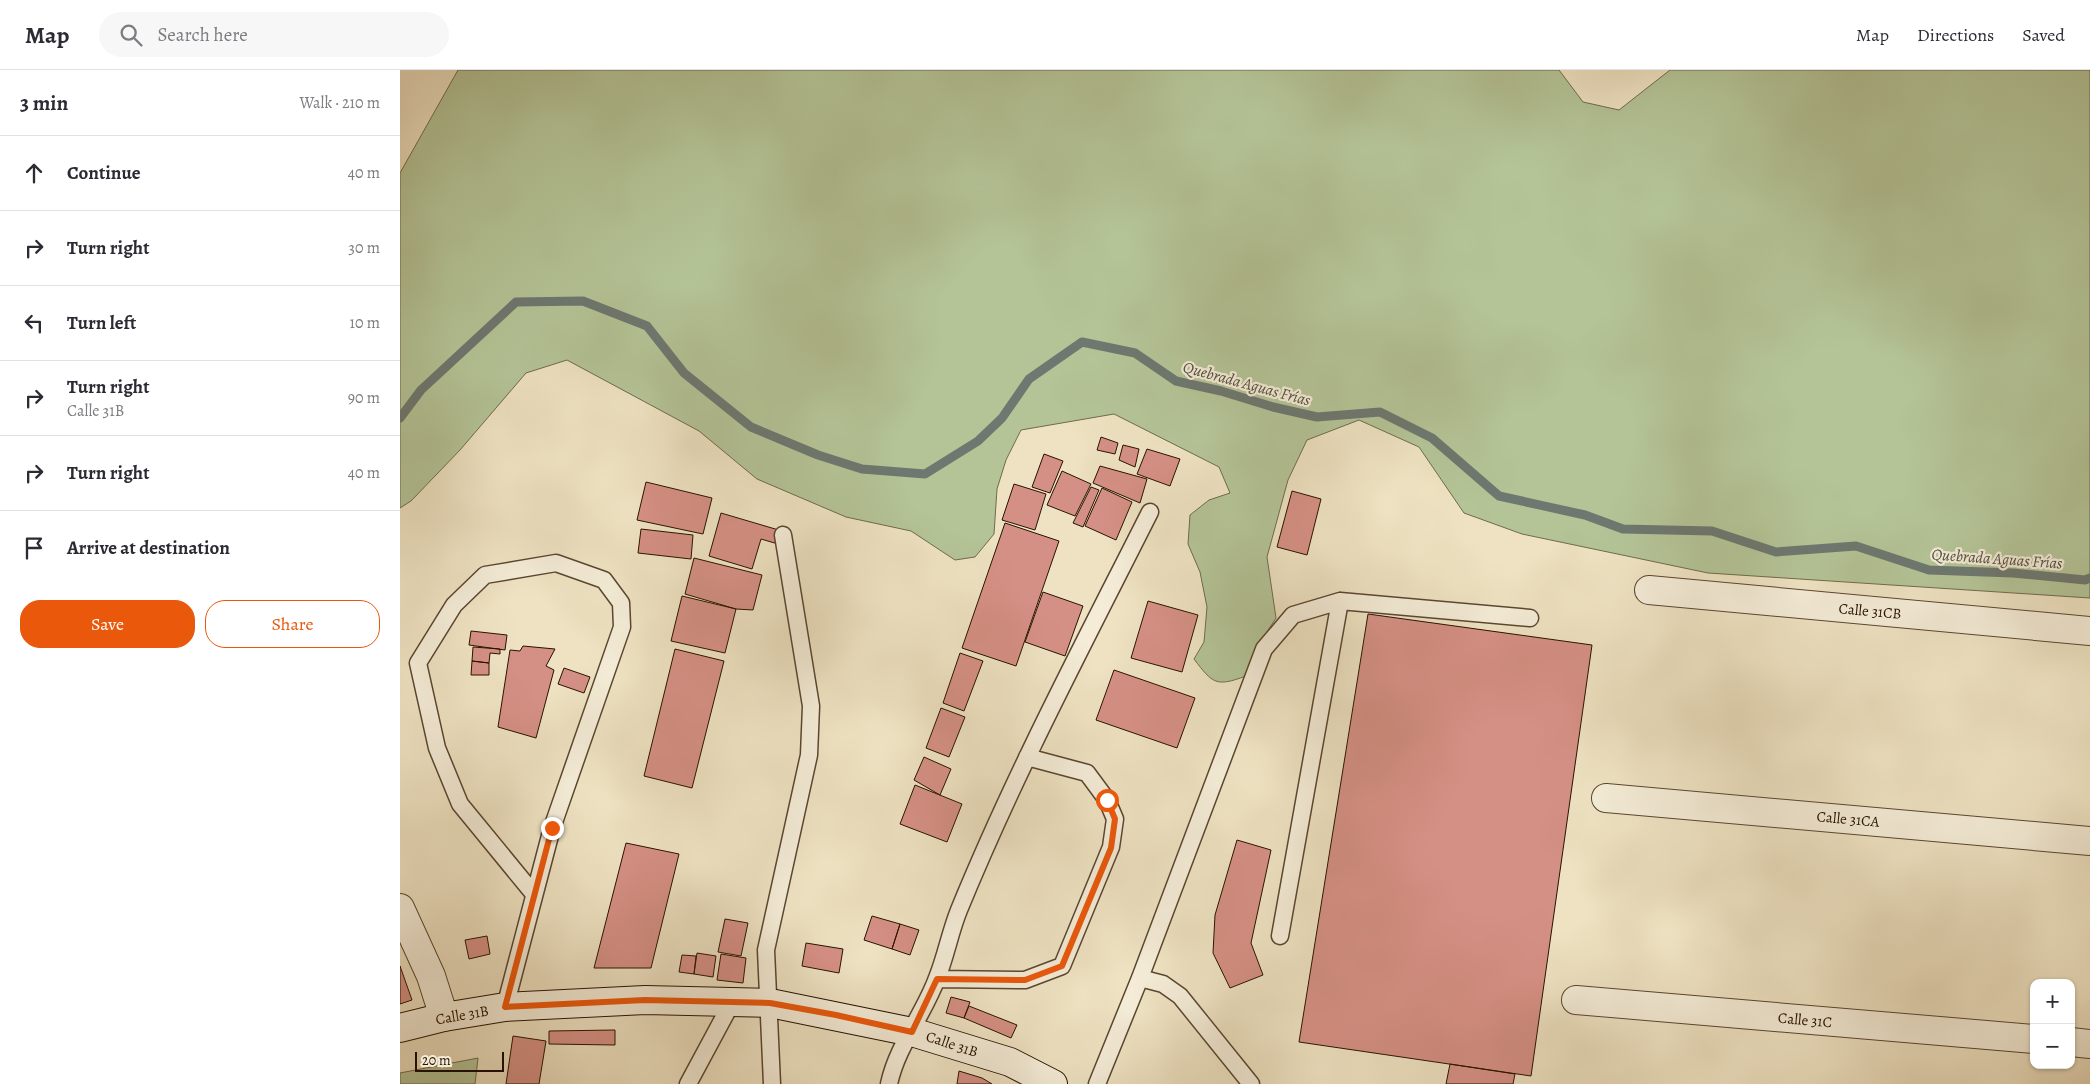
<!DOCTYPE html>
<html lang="en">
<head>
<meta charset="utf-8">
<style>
	:root { --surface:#fff; --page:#f7f7f7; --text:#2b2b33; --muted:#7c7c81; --line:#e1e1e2; --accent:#ea580c }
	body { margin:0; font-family:Alegreya,serif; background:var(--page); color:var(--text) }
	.controls { position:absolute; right:15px; bottom:15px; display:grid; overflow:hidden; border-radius:10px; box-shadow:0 1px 4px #0004 }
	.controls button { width:45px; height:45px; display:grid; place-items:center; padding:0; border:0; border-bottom:1px solid var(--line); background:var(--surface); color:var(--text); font:25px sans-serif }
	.scale { position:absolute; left:15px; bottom:12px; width:89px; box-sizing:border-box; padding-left:5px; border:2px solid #281200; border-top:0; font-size:14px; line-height:18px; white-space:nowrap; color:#281200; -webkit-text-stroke:4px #f4ecd7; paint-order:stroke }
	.stop { position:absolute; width:15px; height:15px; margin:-11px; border:4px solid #ea580c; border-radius:50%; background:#fff }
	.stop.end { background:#ea580c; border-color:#fff; box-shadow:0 1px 5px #0008 }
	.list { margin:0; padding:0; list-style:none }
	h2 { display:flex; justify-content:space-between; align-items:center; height:65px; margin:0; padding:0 20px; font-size:21px }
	h2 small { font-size:16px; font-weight:400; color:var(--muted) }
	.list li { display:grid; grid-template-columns:32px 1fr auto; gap:15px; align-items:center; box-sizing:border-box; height:75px; padding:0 20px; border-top:1px solid var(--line) }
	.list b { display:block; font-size:19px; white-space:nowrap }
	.list p { margin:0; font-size:16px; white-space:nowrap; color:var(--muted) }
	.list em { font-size:16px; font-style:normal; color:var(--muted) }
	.actions { display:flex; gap:10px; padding:15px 20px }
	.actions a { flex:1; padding:11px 0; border:1px solid var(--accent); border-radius:20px; text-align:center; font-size:18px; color:var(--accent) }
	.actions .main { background:var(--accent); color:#fff }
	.icon { flex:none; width:28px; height:28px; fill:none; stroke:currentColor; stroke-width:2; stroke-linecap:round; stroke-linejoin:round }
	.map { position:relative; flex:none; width:1690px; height:1014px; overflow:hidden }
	header { display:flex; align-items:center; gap:30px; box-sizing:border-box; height:70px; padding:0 25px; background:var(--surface); border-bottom:1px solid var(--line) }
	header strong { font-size:24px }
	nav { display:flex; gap:28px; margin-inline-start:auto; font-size:18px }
	.search { width:350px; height:45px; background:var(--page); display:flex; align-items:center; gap:12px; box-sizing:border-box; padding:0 18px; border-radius:28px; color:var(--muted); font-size:19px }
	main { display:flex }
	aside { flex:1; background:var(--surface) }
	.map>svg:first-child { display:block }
	.green { fill:#b4c497; stroke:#6e6b4c }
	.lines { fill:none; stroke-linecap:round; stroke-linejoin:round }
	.stream { stroke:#6d7870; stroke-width:9 }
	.building { fill:#d59085; stroke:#281200 }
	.lane-casing { stroke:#5a4630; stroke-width:19 }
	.street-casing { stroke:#5a4630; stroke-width:30 }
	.secondary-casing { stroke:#281200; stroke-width:30 }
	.lane { stroke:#f4ecd7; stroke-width:16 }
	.street { stroke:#f4ecd7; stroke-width:28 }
	.secondary { stroke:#f4ecd7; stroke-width:28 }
	.route { stroke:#ea580c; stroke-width:6 }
	.labels { text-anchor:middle; stroke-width:4.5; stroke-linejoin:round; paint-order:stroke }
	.street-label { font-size:15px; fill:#281200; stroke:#f4ecd7 }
	.water-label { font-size:16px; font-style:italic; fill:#504e41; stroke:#f4ecd7 }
</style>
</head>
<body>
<header>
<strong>Map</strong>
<div class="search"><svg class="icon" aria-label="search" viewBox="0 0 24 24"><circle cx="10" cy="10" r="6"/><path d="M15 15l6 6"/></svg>Search here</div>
<nav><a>Map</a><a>Directions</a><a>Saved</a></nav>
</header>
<main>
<aside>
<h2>3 min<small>Walk · 210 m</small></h2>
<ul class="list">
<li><svg class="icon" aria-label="ahead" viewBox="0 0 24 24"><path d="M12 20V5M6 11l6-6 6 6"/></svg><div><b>Continue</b></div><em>40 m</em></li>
<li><svg class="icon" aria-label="right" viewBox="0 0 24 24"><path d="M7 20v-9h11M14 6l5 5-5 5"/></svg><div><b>Turn right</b></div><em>30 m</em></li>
<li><svg class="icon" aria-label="left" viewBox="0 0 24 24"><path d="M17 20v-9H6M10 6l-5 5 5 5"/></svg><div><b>Turn left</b></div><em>10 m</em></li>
<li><svg class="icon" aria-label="right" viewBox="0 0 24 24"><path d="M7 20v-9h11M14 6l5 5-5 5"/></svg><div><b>Turn right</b><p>Calle 31B</p></div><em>90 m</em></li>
<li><svg class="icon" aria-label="right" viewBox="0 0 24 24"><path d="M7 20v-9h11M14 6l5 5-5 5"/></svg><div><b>Turn right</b></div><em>40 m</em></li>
<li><svg class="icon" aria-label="arrive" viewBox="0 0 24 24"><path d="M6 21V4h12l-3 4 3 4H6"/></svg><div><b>Arrive at destination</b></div></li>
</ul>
<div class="actions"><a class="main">Save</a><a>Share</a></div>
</aside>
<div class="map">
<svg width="1690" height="1014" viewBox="0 0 1690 1014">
	<rect width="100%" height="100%" fill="#eee2c2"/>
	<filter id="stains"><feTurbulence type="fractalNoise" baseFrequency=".004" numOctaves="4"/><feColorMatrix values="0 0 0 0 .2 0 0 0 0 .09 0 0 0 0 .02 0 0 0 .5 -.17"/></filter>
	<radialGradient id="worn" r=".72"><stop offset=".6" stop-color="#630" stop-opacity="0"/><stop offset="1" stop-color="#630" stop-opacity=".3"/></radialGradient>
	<!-- green -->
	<path class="green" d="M58,0H1159L1183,32L1219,40L1270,0H1690V528L1308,503L1122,464L1064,443L1019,377L959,350L907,370L888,410L867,487L876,548L859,574L846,606C816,617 813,614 794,589L804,572L807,537L800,502L788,474L790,445L809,430L830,423L819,397L714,344L621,360L606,390L597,419L594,464L575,487L555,490L511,461L446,447L357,409L299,361L167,290L126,303L60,380L11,431L0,438V103Z
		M78,988L75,1014H0V1003Z"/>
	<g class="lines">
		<!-- stream -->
		<path class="stream" d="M0,348L21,320L116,232L183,231L247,256L284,303L351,357L418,385L462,399L525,404L578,371L602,348L629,309L682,272L735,283L776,311L821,321L873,337L917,347L980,342L1032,368L1099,426L1185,445L1223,459L1312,461L1376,482L1456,476L1529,500L1613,503L1685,510L1690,508"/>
	</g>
	<!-- building -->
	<path class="building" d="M701,367L718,373L715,384L697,380Z
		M723,375L739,379L735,397L719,390Z
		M747,379L780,389L770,416L737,404Z
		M644,384L663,391L650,423L632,417Z
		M700,396L747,409L740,433L693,413Z
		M662,401L691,414L675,446L647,435Z
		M246,412L312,428L303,464L237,450Z
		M614,414L646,424L635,460L602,450Z
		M691,417L699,420L683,457L673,453Z
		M702,418L732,432L716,470L685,456Z
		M892,421L921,429L907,485L877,477Z
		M321,443L382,461L378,474L361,469L352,499L309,486Z
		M605,453L659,471L616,596L562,578Z
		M241,459L293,465L291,489L238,483Z
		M294,488L362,505L353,540L336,539L285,524Z
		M643,522L683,536L665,586L625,572Z
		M282,526L336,539L325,583L271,571Z
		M748,531L798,545L782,602L731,588Z
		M968,544L1192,575L1131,1006L899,972Z
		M71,561L107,565L105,580L69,575Z
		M123,576L155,579L146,596L154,600L136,668L98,657L110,580L120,581Z
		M73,577L100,579V584L90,583L89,593L72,591Z
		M275,579L324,591L292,718L244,706Z
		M560,583L583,591L564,641L543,633Z
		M72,591L89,593V605H71Z
		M164,598L190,607L184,623L158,614Z
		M714,600L795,628L777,678L696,650Z
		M541,638L565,647L549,687L526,678Z
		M524,687L551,699L540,725L514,710Z
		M515,715L562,734L547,772L500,754Z
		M837,770L871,780L851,873L863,905L830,918L813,883L815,845Z
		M226,773L279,784L251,898H194Z
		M472,846L500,854L492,879L464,870Z
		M325,849L348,853L341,886L318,882Z
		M500,854L519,860L510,885L492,879Z
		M87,866L90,884L69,889L65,870Z
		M406,873L443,879L439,903L402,896Z
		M297,883L316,886L313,907L294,904Z
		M321,884L346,888L343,913L317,910Z
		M282,885L296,886L294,904L279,902Z
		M0,896L12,930L0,934Z
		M551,927L570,932L564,948L546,943Z
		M569,936L617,955L611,968L564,948Z
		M215,960V975L149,974V961Z
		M113,966L146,971L139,1014H106Z
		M1050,994L1115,1004L1113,1014H1046Z
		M559,1001L582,1008L592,1014H557Z"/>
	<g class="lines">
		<!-- lane casing -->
		<g class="lane-casing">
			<path id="lane" d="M880,866L940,531
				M740,908L763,914L780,926L851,1014
				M537,909L625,910L662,896L711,777L715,749L707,730L687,703L627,687
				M105,937L152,758L222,557L221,533L204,510L156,493L85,505L54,535L18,593L37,678L60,734L133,823
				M288,1014L331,934
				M372,1014L366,880L409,685L411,636L383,465
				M489,1014C497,976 524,944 537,908C546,886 550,862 559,840C615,703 684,573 750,442
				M697,1014L740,908L864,579L893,545L940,531L1130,548"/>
		</g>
		<!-- street casing -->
		<g class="street-casing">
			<path id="street" d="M1249,520L1690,561
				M1206,728L1690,771
				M0,838L31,906L44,947
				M1176,930L1634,969
				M1671,972L1690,974"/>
		</g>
		<!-- secondary casing -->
		<g class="secondary-casing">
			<path id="secondary" d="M0,958L44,947L105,937L245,930L370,933L512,962L610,992L653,1014"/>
		</g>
		<!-- lane -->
		<use href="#lane" class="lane"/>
		<!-- street -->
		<use href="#street" class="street"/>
		<!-- secondary -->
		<use href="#secondary" class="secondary"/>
	</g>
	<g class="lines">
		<!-- route -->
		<path class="route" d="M152,758L105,937L245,930L370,933L436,945L512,962L537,909L625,910L662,896L711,778L715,749L707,730"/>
	</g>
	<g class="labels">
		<!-- street labels -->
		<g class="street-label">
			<text transform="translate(1470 541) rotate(5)" y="5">Calle 31CB</text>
			<text transform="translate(1448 749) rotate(5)" y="5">Calle 31CA</text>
			<text transform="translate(62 945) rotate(-10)" y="5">Calle 31B</text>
			<text transform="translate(1405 950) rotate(5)" y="5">Calle 31C</text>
			<text transform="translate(552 974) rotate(18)" y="5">Calle 31B</text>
		</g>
		<!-- water labels -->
		<g class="water-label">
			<text transform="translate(847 313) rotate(15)" y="6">Quebrada Aguas Frías</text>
			<text transform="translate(1597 488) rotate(4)" y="6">Quebrada Aguas Frías</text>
		</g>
	</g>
	<rect width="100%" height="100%" filter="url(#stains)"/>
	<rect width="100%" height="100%" fill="url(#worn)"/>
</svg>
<div class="controls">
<button>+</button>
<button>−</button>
</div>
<div class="scale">20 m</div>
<div class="stop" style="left:707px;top:730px"></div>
<div class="stop end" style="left:152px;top:758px"></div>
</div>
</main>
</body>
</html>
